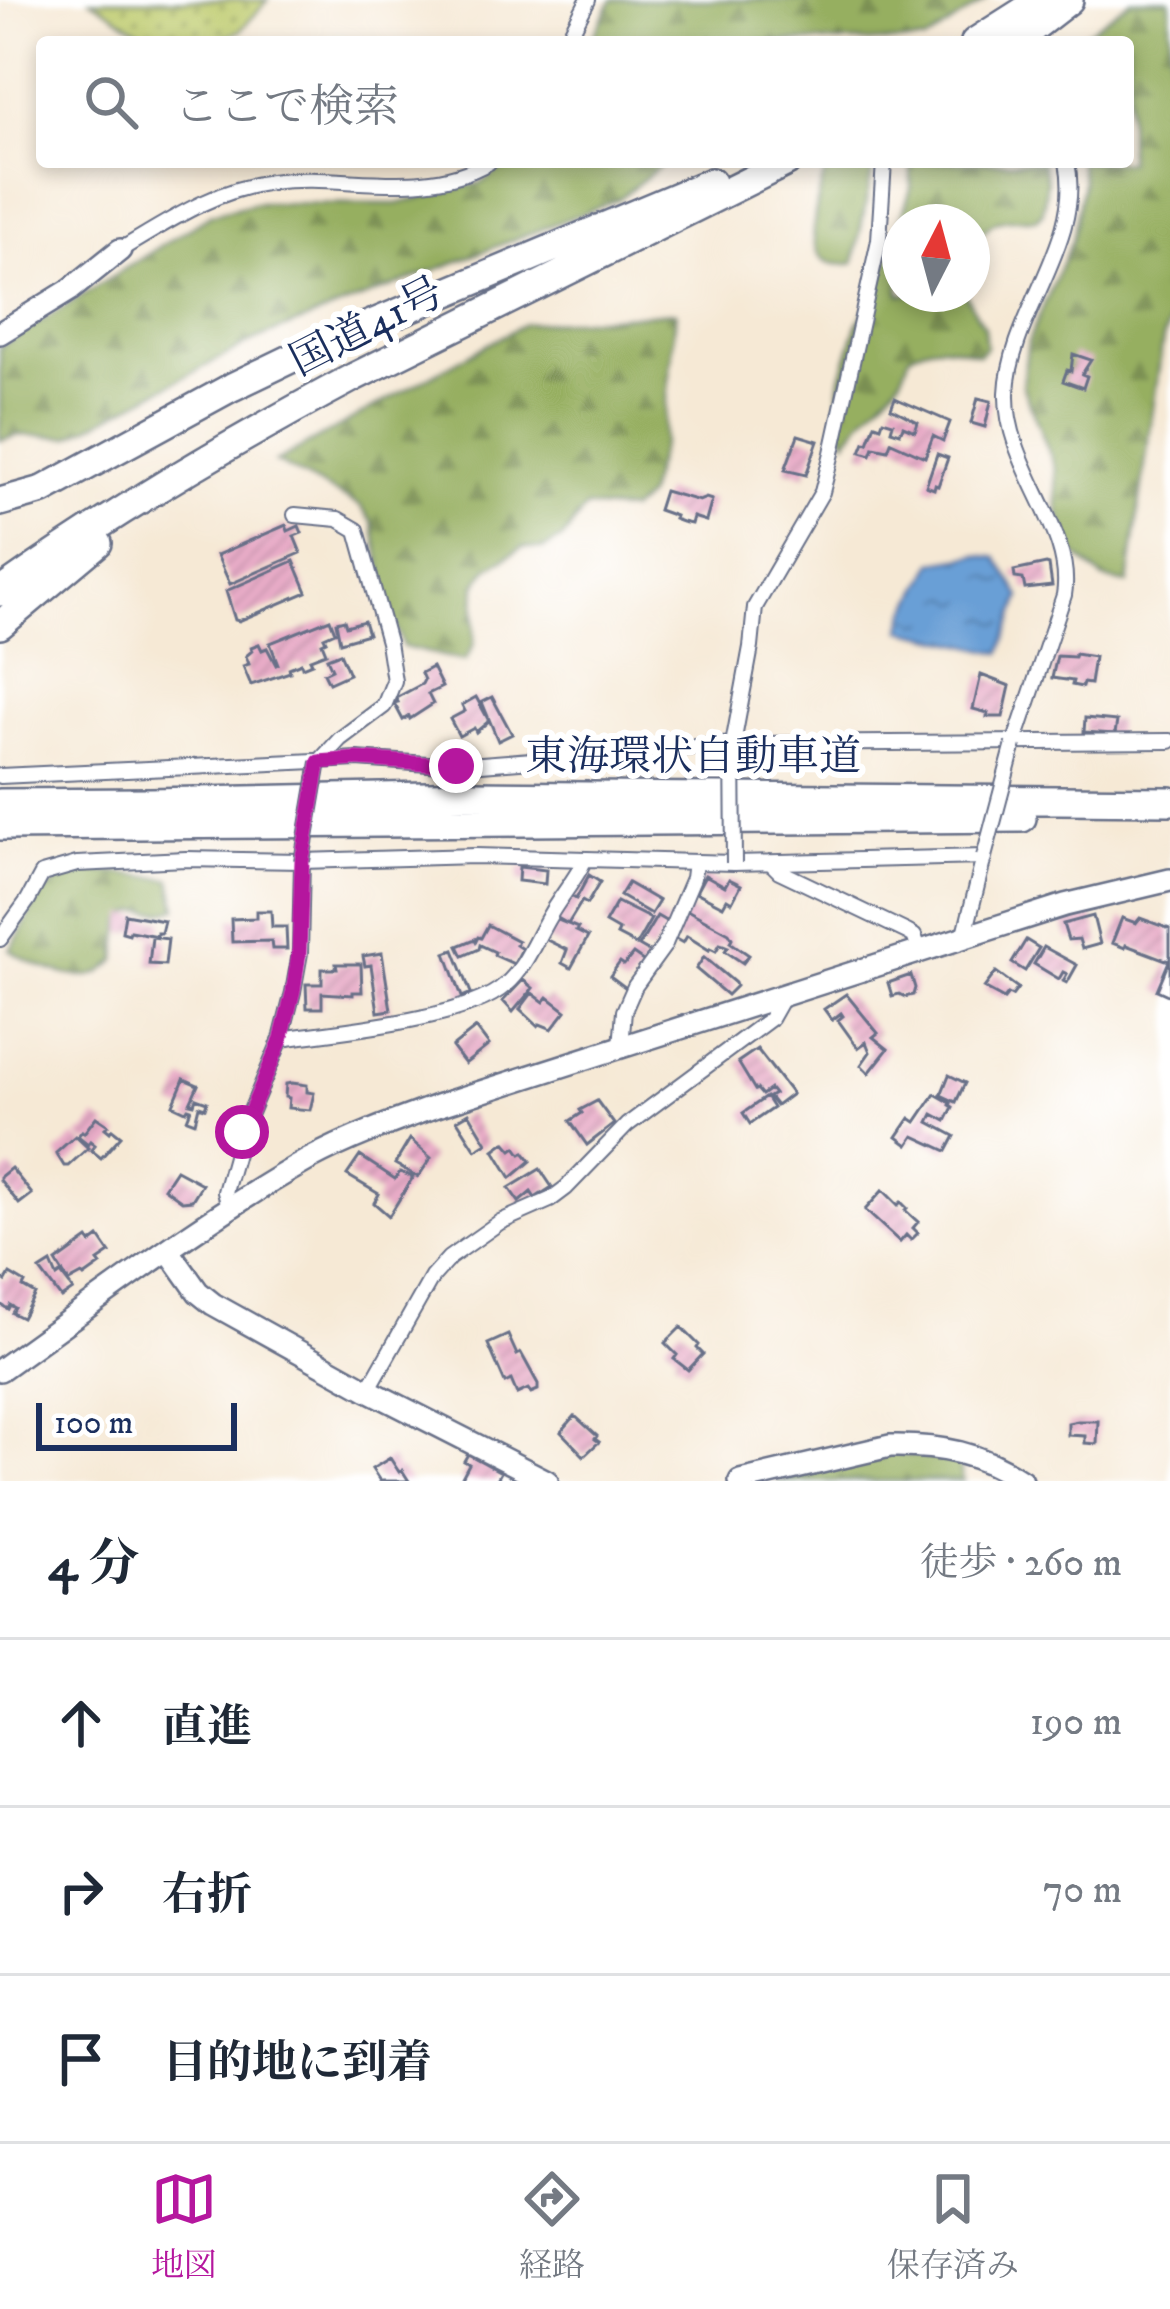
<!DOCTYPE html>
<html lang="ja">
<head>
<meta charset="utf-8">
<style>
	:root { --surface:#fff; --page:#f2f2f3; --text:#1f2937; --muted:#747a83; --line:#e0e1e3; --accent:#b5179e }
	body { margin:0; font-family:"IM FELL DW Pica","Noto Serif JP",serif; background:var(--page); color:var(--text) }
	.compass { position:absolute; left:882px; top:204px; width:108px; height:108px; border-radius:50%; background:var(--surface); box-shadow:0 6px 18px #0003; rotate:6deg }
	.scale { position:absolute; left:36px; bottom:30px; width:201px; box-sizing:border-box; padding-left:12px; border:6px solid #1b2f5e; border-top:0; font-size:33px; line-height:42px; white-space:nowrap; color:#1b2f5e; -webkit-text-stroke:9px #fff; paint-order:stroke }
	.stop { position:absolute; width:36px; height:36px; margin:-27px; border:9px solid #b5179e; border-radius:50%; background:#fff }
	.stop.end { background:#b5179e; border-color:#fff; box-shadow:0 3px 12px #0008 }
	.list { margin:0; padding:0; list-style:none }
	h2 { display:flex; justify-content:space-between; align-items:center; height:156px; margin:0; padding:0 48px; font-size:51px }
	h2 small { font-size:39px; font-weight:400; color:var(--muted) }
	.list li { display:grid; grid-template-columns:78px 1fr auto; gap:36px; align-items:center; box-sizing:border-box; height:168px; padding:0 48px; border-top:3px solid var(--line) }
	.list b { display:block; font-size:45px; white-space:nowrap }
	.list em { font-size:39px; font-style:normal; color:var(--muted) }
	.icon { flex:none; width:66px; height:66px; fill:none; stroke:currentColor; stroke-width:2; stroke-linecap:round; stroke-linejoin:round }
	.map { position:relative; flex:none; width:1170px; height:1481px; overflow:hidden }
	.search { position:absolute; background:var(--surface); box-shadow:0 6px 18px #0003; left:36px; right:36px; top:36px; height:132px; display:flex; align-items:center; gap:30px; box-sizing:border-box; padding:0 42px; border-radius:12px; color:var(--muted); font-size:45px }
	.sheet { height:660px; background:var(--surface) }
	nav { display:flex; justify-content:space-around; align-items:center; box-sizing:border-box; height:168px; border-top:3px solid var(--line); background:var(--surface); font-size:33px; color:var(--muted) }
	nav a { display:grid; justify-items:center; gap:6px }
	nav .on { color:var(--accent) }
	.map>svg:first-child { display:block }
	.forest { fill:url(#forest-firs); stroke:#586f5f; stroke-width:3 }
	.park { fill:url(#park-dots); stroke:#6c7d66; stroke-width:3 }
	.water { fill:url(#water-ripples); stroke:#42679a; stroke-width:3 }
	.building { fill:url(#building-hatch) }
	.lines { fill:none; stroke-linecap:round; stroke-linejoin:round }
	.street-casing { stroke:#687088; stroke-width:18 }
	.secondary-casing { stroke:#687088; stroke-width:26 }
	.highway-casing { stroke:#687088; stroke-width:32 }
	.street { stroke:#fff; stroke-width:14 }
	.secondary { stroke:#fff; stroke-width:21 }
	.highway { stroke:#fff; stroke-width:27 }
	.street-bridge-casing { stroke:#687088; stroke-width:18; stroke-linecap:butt }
	.street-bridge { stroke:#fff; stroke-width:14 }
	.route { stroke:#b5179e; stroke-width:15 }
	.labels { text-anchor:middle; stroke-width:12; stroke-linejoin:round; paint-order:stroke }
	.street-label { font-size:42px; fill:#1b2f5e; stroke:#fff }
</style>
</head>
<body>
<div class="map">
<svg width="1170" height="1481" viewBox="0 0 1170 1481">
	<defs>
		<pattern id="forest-firs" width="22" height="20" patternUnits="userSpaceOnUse" patternTransform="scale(3)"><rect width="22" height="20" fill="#96af60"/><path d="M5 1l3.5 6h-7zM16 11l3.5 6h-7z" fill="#7a8f52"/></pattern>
		<pattern id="park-dots" width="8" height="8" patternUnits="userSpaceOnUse" patternTransform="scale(3)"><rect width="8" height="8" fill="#becb6d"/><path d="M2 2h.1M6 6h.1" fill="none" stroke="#9aa55d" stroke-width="1.8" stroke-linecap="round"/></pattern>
		<pattern id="water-ripples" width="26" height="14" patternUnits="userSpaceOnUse" patternTransform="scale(3)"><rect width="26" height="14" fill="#699fd6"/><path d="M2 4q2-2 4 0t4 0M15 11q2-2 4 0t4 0" fill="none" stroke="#5682b1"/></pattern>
		<pattern id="building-hatch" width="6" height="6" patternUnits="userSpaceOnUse" patternTransform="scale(3)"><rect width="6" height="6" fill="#e8acc7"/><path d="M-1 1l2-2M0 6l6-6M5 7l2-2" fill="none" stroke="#c694ad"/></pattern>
	</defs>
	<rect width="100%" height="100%" fill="#fff"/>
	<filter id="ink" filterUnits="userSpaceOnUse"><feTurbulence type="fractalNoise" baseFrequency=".00833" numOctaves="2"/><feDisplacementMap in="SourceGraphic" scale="24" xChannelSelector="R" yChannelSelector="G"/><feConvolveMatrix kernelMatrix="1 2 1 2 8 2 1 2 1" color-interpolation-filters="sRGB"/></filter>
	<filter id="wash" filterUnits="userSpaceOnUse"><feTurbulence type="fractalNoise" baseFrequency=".004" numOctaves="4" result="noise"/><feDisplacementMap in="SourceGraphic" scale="48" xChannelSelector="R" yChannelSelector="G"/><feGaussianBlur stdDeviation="2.7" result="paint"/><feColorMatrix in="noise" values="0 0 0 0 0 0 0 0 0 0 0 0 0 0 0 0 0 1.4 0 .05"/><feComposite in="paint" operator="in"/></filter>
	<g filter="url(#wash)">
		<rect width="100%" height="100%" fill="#f6e9d5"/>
		<!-- forest -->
		<path class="forest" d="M612,0H986L925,42H590Z
			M1131,0H1170V321L1163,339L1128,584L1104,579L1072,552L1058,510L1055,467L1022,385L1028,342L1072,240L1083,181L1079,162H1128V42H1074Z
			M513,162H665L619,199L257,339L70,437L19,435L0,440V347L212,214L256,203L397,204L481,183Z
			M828,162H874L854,263C789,276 820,194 828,162Z
			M911,162H1042L1047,181L1043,212L1036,219C1000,219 992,215 972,248V222H900L911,188Z
			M900,224V294H965L984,327L986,347L979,354C947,346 939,338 909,355C905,379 890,391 874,407C864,416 856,429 847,440L836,421L841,377L857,325L877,288L897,240Z
			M676,312L663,440L646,498L630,511L586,507L562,539L543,549L523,547L487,569L476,585L474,644L465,661L403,647L389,607L373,523L360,506L276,462L524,324Z
			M87,870L171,879L177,908C166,913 160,912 148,911C117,907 120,937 117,960C115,962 102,972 100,973C76,984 30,964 10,950C41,903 26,889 87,870Z
			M886,1452L959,1461L963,1481H777Z"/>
		<!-- park -->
		<path class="park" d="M91,0H268L241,30L217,42H157Z"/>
		<!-- water -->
		<path class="water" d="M977,555L997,558L1021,597L1001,653L902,630L907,613L934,562Z"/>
		<g id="blocks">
			<!-- building -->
			<path class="building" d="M1073,354L1091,360L1082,374L1087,376L1083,388L1063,381L1067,370L1071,371Z
				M895,398L950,422L943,441L933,436L925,457L891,442L888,450L874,447L871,455L861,452L865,442L868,443L875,424L881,426L883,420L893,423L891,430L900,433L903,426L915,431L918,422L891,408Z
				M978,398L991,401L985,427L971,423Z
				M798,435L818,441L806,475L785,470Z
				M937,454L948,458L938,486L935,485L934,489L926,486Z
				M664,491L699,501L706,498L712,500L706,521L693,517L691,524L682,522L674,519L675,516L658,510Z
				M286,525L288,531L299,526L302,533L294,536L301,553L230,584L217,555Z
				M294,561L307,592L239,621L235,620L226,591Z
				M1046,564L1049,565L1052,586L1025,589L1023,579L1015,578L1014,571Z
				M330,619L335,632L324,637L326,641L322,643L326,653L310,659L312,663L302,667L301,663L289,668L290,672L251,685L243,666L249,664L246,656L252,651L251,647L259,644L262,650L267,648L276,665L278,664L270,643Z
				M344,620L346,626L364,621L368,634L340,642L336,622Z
				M340,653L349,674L329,683L324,673L332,669L327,658Z
				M1075,654L1094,657L1090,684L1083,683L1082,687L1072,685L1073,681L1052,678L1057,656L1074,657Z
				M432,667L442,687L428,694L433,704L410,719L409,716L403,720L394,703L398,702L396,698L422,684L424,680L421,673Z
				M981,675L1010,686L1003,717H987L988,713L973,709Z
				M476,697L489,721L476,732L474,728L459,736L450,719L465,711L462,705Z
				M492,697L512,734L498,741L482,702Z
				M1085,718L1117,721L1115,734L1084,732Z
				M519,867L546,870L545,884L518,881Z
				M589,875L600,882L587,904L582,901L568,924L554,916L567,894L576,899Z
				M705,875L725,886L729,879L741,885L732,902L727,899L723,906L696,892Z
				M628,883L659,901L651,914L620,896Z
				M617,902L651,919L636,945L617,935L619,931L605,923Z
				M687,910L729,933L732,938L730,942L749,955L743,963L725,951L728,947L723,945L720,944L716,951L710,948L709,950L687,936L683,943L672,937Z
				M256,911H271L272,927H286L287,949H272L271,941L232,942L231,919L256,918Z
				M125,914L164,921L161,933H157V936L130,931L129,934L122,932Z
				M657,916L669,923L651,953L639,946Z
				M1093,916L1100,944L1082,949L1079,939L1068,940L1063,924Z
				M553,918L578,928L576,931L588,937L571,968L562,963L567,950L543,938Z
				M1122,918L1136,923L1140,918L1170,929V996L1157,990L1169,961L1126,945L1125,948L1112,943Z
				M488,925L518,941L516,945L522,949L514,964L494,955L495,952L480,945L479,949L463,956L458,946L475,939L476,941L478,937L481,938Z
				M152,937L168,939L165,965L149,964Z
				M1026,940L1039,948L1025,971L1012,963Z
				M1044,947L1077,965L1067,983L1063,981L1067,974L1063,972L1059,979L1034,964Z
				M454,950L471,993L462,997L446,953Z
				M382,953L391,1010L378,1012L371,965L365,966L363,956Z
				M633,954L646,963L626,988L610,976L620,962L624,965Z
				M704,957L735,983L736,986L727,995L696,969Z
				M336,964H361L362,992H353V995L322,993V1008H307L306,984H322V969H337Z
				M996,972L1018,988L1012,996L1008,994L1004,999L984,988Z
				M911,975L915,988L913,995L905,997L899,994L892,996L888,983Z
				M523,980L533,988L513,1012L503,1001Z
				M532,993L544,1002L548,997L566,1011L552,1029L540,1024L538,1026L520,1009Z
				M846,994L878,1033L873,1037L888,1049L869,1073L861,1065L870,1052L866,1042L858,1048L838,1020L843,1016L841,1013L832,1020L824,1009Z
				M476,1028L489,1045L465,1064L452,1047Z
				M757,1049L792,1094L776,1106L769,1097L774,1094L770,1089L762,1095L757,1089L755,1090L738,1062Z
				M949,1075L965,1083L956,1102L941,1095Z
				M184,1079L198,1085L190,1103L194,1104L196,1098L207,1102L205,1108L199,1106L195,1122L187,1119L191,1109L188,1108L186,1111L173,1105Z
				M292,1083L307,1085V1092L314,1093L310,1110L288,1108L289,1098L285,1097L286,1084Z
				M935,1094L951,1103L950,1105L953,1107L946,1121L933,1114L929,1122L955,1136L947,1151L914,1136L908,1145L897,1137L910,1118L916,1122Z
				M766,1097L773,1108L750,1124L743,1113Z
				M597,1101L614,1124L587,1145L570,1121L582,1113L580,1110Z
				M469,1113L487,1143L476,1150L457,1120Z
				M96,1117L108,1125L105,1128L110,1132L112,1129L121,1136L101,1158L91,1150L95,1145L90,1141L88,1144L78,1136L82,1131L84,1133Z
				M75,1136L88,1148L68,1166H64L56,1153Z
				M410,1139L431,1158L418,1177L395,1164Z
				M505,1142L512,1150L516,1147L521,1154L524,1152L531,1161L511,1178L494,1150Z
				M360,1156L395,1179L400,1172L413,1177L389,1216L374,1203L379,1194L347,1175Z
				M11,1168L32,1194L19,1204L0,1180V1177Z
				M540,1169L552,1187L535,1198L531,1192L519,1202L509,1188Z
				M176,1170L202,1184L192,1200L182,1201L164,1188Z
				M883,1190L898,1205L901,1202L907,1208L905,1210L918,1222L913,1228L918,1233L911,1240L906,1235L900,1242L865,1210Z
				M99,1237L110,1253L98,1261L101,1265L84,1277L82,1275L69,1282L56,1262L88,1239L91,1243Z
				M51,1263L57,1277L61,1274L73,1290L61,1298L40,1270Z
				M10,1274L25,1283L23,1287L35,1294L22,1318L12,1313L15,1308L10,1305L8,1309L0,1304V1277L6,1281Z
				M681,1327L699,1345L697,1348L703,1354L688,1370L674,1359L677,1355L665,1343Z
				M508,1335L517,1355L521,1353L538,1384V1390L531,1393L528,1389L517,1394L511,1380L505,1383L488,1344Z
				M575,1416L597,1436L595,1439L599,1442L584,1456L561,1432Z
				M1078,1421H1098L1097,1444L1085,1443V1436L1068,1435V1423Z
				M468,1454L501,1472L496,1481H460L469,1464L464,1461Z
				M390,1458L399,1472L402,1470L409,1481H380L372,1469Z"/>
		</g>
	</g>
	<g filter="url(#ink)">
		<use href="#blocks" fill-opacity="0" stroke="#687088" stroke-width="3"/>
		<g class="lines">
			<!-- street casing -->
			<g class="street-casing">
				<path id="street" d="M566,42L588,0
					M120,250C169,221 214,190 271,182C343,172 422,201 489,162
					M295,515L338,519L357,530L388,642L394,681L384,706L340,739L319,762
					M733,744L751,647L755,607L822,492L832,453L879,240L884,162
					M1014,744L1064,595C1075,530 1005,467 1007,393C1010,314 1084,242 1067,162
					M0,776L357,759L456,766L733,744L1170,741
					M770,862L779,871L907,932L914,936L921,953
					M0,939L28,900L42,874L77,864L186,859L302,861L475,856L734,863L984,857L964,938
					M281,1039C335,1031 467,1020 505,985C526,967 536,938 550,915C558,900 581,872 584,860
					M621,1046L624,1011L635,986L664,946L693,878L695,862
					M230,1210L225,1192L242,1132L281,1039L293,992L300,953L302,861
					M368,1390L432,1277L449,1258L500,1222L550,1200L566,1188L627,1125L770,1019L783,996"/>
			</g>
			<!-- secondary casing -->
			<g class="secondary-casing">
				<path id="secondary" d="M0,333L70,290L120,250
					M169,1251L198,1292L213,1304L368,1390L547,1481
					M0,1370C99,1300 203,1219 308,1160C349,1138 393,1122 437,1106L1065,905L1170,880
					M740,1481L890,1446C939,1445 981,1453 1022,1481"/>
			</g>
			<!-- highway casing -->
			<g class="highway-casing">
				<path id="highway" d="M975,42L1041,0
					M1018,42L1025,34L1069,0
					M0,502L43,490L232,387L307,351L711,182
					M0,592C113,512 232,442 354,377L787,162
					M0,625L98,543
					M0,803L150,802L474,795L1170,801
					M0,826L1022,818"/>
			</g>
			<!-- street -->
			<use href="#street" class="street"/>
			<!-- secondary -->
			<use href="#secondary" class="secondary"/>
			<!-- highway -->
			<use href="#highway" class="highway"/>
			<!-- street-bridge casing -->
			<g class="street-bridge-casing">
				<path id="street-bridge" d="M733,744L734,863
					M984,857L1014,744
					M302,861L319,762"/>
			</g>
			<!-- street-bridge -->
			<use href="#street-bridge" class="street-bridge"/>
		</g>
	</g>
	<g class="lines" filter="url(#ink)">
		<!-- route -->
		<path class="route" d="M242,1132L281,1040L293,992L299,953L302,861L319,762L357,759L456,766"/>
	</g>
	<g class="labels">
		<!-- street labels -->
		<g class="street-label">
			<text transform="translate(366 325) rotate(-27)" y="15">国道41号</text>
			<text x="693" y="770">東海環状自動車道</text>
		</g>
	</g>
</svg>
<svg class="compass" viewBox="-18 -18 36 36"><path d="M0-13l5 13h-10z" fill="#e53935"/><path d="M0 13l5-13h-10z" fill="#747a83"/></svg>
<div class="scale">100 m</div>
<div class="stop" style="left:242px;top:1132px"></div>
<div class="stop end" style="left:456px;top:766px"></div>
<div class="search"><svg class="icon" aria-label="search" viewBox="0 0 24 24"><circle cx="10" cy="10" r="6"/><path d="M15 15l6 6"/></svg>ここで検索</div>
</div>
<section class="sheet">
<h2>4 分<small>徒歩 · 260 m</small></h2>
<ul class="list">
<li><svg class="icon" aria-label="ahead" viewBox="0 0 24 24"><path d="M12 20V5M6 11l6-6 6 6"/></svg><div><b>直進</b></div><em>190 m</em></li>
<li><svg class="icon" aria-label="right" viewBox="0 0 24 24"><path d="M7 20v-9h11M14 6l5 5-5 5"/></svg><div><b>右折</b></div><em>70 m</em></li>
<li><svg class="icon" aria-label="arrive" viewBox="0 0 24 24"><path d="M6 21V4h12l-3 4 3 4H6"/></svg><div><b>目的地に到着</b></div></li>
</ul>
</section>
<nav>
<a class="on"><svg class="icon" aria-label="map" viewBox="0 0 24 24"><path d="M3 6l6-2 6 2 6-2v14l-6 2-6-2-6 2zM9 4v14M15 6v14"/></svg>地図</a>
<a><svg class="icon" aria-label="directions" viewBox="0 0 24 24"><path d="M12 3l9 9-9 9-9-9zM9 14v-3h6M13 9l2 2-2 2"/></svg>経路</a>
<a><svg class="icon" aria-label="saved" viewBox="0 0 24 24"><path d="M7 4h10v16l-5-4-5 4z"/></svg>保存済み</a>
</nav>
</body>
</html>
